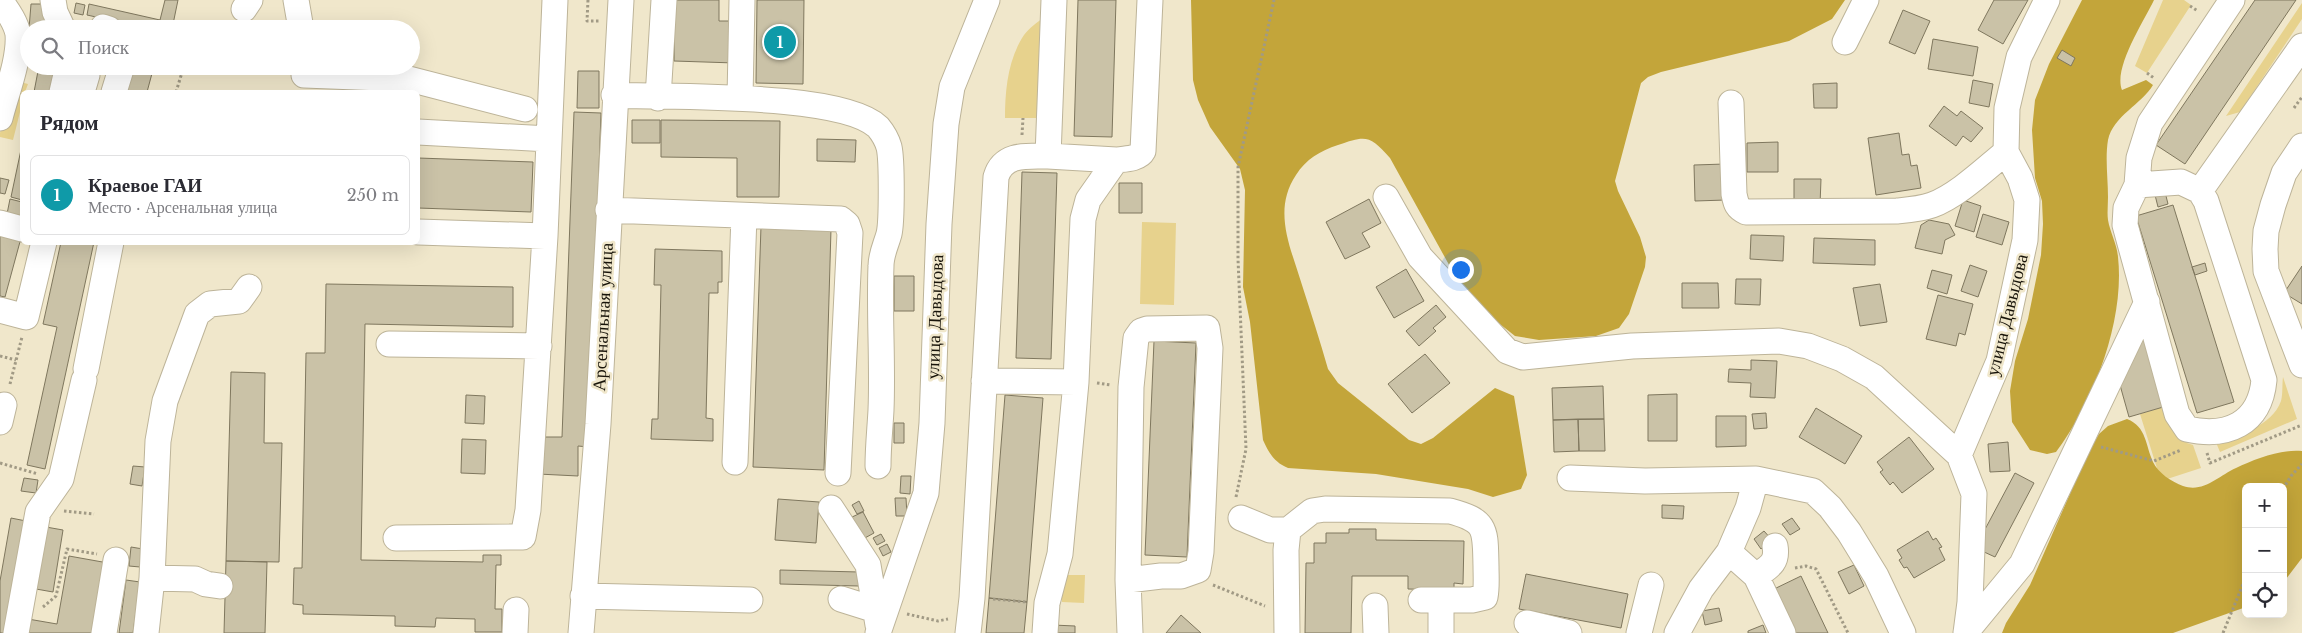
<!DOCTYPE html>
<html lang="ru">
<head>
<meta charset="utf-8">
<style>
	:root { --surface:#fff; --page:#f7f7f7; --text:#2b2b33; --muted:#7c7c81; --line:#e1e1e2; --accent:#0b8043 }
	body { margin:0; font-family:"Libre Baskerville",serif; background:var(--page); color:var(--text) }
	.controls { position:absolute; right:15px; bottom:15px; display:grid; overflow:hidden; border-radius:8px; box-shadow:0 5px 20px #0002 }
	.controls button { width:45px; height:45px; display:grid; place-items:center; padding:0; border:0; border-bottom:1px solid var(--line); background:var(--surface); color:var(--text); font:25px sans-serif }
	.you { position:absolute; left:1460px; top:269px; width:18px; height:18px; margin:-12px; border:4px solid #fff; border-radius:50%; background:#1a73e8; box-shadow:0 0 0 8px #1a73e833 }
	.badge { display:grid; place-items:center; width:32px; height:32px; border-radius:50%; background:var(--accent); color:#fff; font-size:16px; font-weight:700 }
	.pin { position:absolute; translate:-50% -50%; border:2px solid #fff; box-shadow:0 1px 5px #0006 }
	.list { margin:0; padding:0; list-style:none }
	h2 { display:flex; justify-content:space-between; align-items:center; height:65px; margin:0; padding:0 20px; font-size:21px }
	h2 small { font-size:16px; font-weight:400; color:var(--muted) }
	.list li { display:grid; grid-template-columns:32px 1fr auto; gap:15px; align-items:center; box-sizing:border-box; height:80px; margin:0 10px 10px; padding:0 10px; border:1px solid var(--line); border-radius:8px }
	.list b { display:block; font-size:19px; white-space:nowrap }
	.list p { margin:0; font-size:16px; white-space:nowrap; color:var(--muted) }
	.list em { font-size:16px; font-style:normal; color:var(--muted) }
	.icon { flex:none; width:28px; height:28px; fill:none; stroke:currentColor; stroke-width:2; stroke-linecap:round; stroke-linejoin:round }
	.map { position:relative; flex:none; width:2302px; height:633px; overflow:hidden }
	.search { position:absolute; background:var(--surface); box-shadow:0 5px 20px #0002; left:20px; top:20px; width:400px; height:55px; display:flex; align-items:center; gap:12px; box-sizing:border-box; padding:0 18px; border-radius:28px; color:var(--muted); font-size:19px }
	.panel { position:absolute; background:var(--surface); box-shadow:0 5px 20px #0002; left:20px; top:90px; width:400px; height:155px; border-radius:8px }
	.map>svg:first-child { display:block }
	.green { fill:#e7d28d }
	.forest { fill:#c3a53a }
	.building { fill:#cac2a7; stroke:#7f775e }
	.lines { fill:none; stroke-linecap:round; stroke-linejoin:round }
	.minor-casing { stroke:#bdb499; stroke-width:27 }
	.path { stroke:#a19a85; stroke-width:3; stroke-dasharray:2.5 2.5; stroke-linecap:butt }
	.minor { stroke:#fff; stroke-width:25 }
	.labels { text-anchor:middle; stroke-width:5; stroke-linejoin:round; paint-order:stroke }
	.street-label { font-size:18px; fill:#18140a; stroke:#f0e7cb }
</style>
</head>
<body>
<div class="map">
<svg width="2302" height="633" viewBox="0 0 2302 633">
	<rect width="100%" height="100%" fill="#f0e7cb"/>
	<!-- green -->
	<path class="green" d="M2163,0H2184L2191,5L2147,73L2135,66Z
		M2302,3V19L2240,112L2226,116Z
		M1044,17L1040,118H1005C1005,90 1008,59 1024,35C1029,28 1038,22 1044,17Z
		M13,80L28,84L25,92H22V104L13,140L0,137V133Z
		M1142,222L1176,223L1174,305L1140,304Z
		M2283,377L2297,419L2220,452L2215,440C2239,436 2272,426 2281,401C2283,394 2282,384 2283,377Z
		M2170,405L2175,423L2187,443L2193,445L2201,468L2161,481L2140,414Z
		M1062,575H1085L1084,603L1062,602Z"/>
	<!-- forest -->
	<path class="forest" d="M1191,0H1845L1832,19L1789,41L1661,72L1648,77L1641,83L1615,181L1618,191L1640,237L1646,257L1645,267L1629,314L1619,328L1596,336L1539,340L1515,336L1486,313L1453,272L1390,158C1370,135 1366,135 1338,145C1320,151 1306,159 1296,175C1272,211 1291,248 1302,285C1311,313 1320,341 1328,369L1338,383L1409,440L1421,444L1433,438L1495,388L1514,396L1527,475L1521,489L1493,497L1468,489L1376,474L1288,468C1274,462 1269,453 1263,440L1250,322L1243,287L1245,190L1240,169L1210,127L1198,100L1193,80Z
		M2082,0H2154C2144,21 2113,68 2122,90L2146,80L2153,85C2142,104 2113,116 2108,140C2105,158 2108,179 2108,197C2108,205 2107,213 2108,220C2110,232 2117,244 2118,257C2125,320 2094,402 2056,452L2047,454L2030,450L2012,422L2010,391L2015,361L2028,319L2041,255L2043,224L2042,201L2035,178L2032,130L2035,100L2049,64Z
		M2127,419C2147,427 2145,445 2153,462C2158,473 2172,482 2183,486C2204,493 2218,476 2236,468C2255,459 2280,449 2302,451V558L2283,583V487H2246V607L2173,633H2002L2006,623L2030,585L2087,455L2099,434L2108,426Z"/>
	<!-- building -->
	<path class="building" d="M165,0H178L172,29H150L87,15L89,4L160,20Z
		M675,0H719V21H736L735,63L674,61Z
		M757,0H804L803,84L756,83Z
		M1078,0H1116L1112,137L1074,136Z
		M1994,0H2028L2003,44L1978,30Z
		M2255,0H2296L2185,164L2156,145Z
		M76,3L85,5L83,15L74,13Z
		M31,4H45V29H29Z
		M1903,10L1930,21L1915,54L1889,43Z
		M235,25L259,29H235Z
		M1933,39L1978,47L1973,76L1928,69Z
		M2062,50L2075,58L2071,66L2057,58Z
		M39,66H74L69,92H34Z
		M131,66H154L147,92H124Z
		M578,71H599V108H577Z
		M1973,80L1993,84L1989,107L1969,103Z
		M1837,83V108H1814L1813,84Z
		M1944,106L1957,116L1961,111L1983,128L1971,142L1963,136L1956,146L1929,126Z
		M574,112L601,113L589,447L578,446V476L538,474L539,437H562Z
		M632,120H660V143H632Z
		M661,120L780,121L779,197H737V158L661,157Z
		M1899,133L1902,155L1909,154L1911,166L1917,165L1921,188L1876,195L1868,138Z
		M817,139L856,140L855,162L817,161Z
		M1778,142V172H1747V143Z
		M22,145V200L11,197Z
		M418,158L533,162L531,212L418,208Z
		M1725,164L1726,200L1695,201L1694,165Z
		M1022,172L1057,173L1051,359L1016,358Z
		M0,178L9,180L5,194L0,193Z
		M1794,179H1821L1820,205H1794Z
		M1119,183H1142V213H1119Z
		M2165,192L2168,204L2158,207L2155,195Z
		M10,199L22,202V222L6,219Z
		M1369,199L1381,223L1362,233L1370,247L1345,259L1326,222Z
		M1963,200L1981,206L1974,232L1955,226Z
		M2173,205L2234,402L2197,413L2136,216Z
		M1983,214L2009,222L2002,245L1976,237Z
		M1929,220L1949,224L1955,235L1945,240L1942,254L1915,248L1921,225Z
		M761,226L831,229L824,470L753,467Z
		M0,233L21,238L5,297L0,296Z
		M1751,235L1784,236L1783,261L1750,259Z
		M1814,238L1875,240V265L1813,263Z
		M61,242H94L45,469L27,465L57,327L43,324Z
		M655,249L722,251V282H718V293H709L706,418L713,419V441L651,439L652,419H658L661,285H654Z
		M2205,263L2207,271L2195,275L2192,267Z
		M1970,265L1987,271L1978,297L1961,291Z
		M2302,266V304L2284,293Z
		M1406,269L1424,301L1394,318L1376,287Z
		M1932,270L1952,275L1947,294L1927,288Z
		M894,276H914V311H894Z
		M1736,279H1761L1760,305L1735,304Z
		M1682,283H1718L1719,308H1682Z
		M326,284L513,287V327L365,324L361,560L483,562V555H501V565H496L495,609H502V632H475V619L436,618L435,627L395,626V616L303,614V605L293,604L294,568H302L306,353H325Z
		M1880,284L1887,322L1860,326L1853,288Z
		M1938,295L1973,304L1965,335L1959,333L1956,346L1926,339Z
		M1436,305L1446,317L1433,328L1436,331L1419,346L1406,331Z
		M2152,334L2170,405L2129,417L2118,378L2138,338Z
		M1154,341L1196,343L1187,557L1145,555Z
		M1425,354L1450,383L1412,413L1388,384Z
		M1751,360L1777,361L1775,398L1750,397L1751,383L1728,382L1729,369L1751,370Z
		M231,372L265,373L264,443H282L279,562L226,561Z
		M1603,386L1604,419L1553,420L1552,388Z
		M1677,394V441H1648V395Z
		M466,395L485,396L484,424L465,423Z
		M1005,395L1043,398L1027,602L989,598Z
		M1816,408L1862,436L1845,464L1799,437Z
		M1766,413L1767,428L1754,429L1752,414Z
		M1716,416H1746V446L1716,447Z
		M1578,419L1579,451L1554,452L1553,420Z
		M1578,419H1604L1605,451H1579Z
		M894,423H904V443H894Z
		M1909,437L1934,469L1902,493L1893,482L1890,485L1880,472L1883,470L1877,462Z
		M462,439L486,440L485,474L461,473Z
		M2008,442L2010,471L1990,472L1988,444Z
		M133,466L145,467L142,486L130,484Z
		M2015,473L2034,483L1995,557L1982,551V535Z
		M901,476H911L910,494L900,493Z
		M24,478L38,480L36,493L21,491Z
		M895,498H906L907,516H896Z
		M778,499L819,502L816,543L775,540Z
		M859,501L864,511L857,514L852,505Z
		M1662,505L1684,506L1683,519L1662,518Z
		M863,512L874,533L863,539L852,517Z
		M11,518L26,521L6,633H0V581Z
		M1792,518L1800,529L1790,535L1782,524Z
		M46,527L63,530L53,592L36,589Z
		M1349,529H1376V540L1464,541L1463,584L1454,583V590L1408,589V576H1352L1351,633H1305L1306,563H1314V543H1326V533H1349Z
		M1764,531L1772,540L1761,549L1754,539Z
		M1928,531L1933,540L1936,538L1942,547L1939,548L1945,560L1914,578L1907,567L1904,568L1899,560L1902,558L1897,550Z
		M881,534L885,541L877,545L873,538Z
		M887,544L891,552L883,556L879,548Z
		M131,547L143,549L140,567L129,566Z
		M69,556L108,563L95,633H25L28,619L57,624Z
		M226,561L267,562L265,633H224Z
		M1854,565L1864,586L1849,594L1838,572Z
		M780,570L859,572V586L780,584Z
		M1526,574L1628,594L1621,628L1519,609Z
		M1801,576L1828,633H1790L1770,591Z
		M126,580L140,582L133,633H119Z
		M989,598L1027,602L1024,633H986Z
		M1719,608L1722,621L1705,625L1702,611Z
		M1181,615L1201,633H1166Z
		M1053,625L1075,626V633H1053Z
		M1763,625L1766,633H1748V631Z"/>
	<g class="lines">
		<!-- minor casing -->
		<g class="minor-casing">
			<path id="minor" d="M0,0C7,10 16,22 18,34C20,59 6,94 0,118
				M53,0L55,12L63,29
				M296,0L301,29
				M2232,0L2150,123L2139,158L2137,185L2126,208L2125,225L2177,414L2187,429C2227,438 2260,424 2264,380L2206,201L2200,191L2302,46
				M244,9L250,0
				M103,27L109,29
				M1845,42L1866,0
				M304,75L409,79L525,109
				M62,92L68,66
				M82,92L87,75L86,66
				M114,92L122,66
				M614,95C669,98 841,92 878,127C883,133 887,140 889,147C892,159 892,222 889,234C886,245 881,254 881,266C879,314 883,362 881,410C880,429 878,447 878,466
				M658,98L664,0
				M740,98L742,0
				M1731,103L1734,194C1736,204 1737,208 1746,212L1897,211C1908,210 1921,209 1932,205C1957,196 1985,169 2006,152
				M418,132L549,139
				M2302,146L2284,173L2273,205L2266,231L2265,249L2266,271L2302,365
				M1048,156L1116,160
				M2137,185L2181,182L2200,191
				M1386,197L1420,257L1507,351L1523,357L1632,346L1779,341L1808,346L1842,359L1874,377L1959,455L1974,494L1970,602L1966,633
				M608,210L841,219L847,224L850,233L838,473
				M0,223L22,229
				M418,232L545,236L555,0
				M0,310L26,317L44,242
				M389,344L539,346
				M86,369L111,242
				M984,381L1076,382
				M0,422L4,405
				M1959,455L1999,361L2025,240L2027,200L2020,178L2006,152L2007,108L2019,57L2047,0
				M735,462L744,216
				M1570,478L1645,481L1756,479
				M831,508L868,565L878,625
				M1241,518L1270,530H1288
				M396,538L523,537L528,510L545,236
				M1729,552L1756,576L1783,633
				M1756,576C1769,567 1778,563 1775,546
				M152,578L195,579L206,584L220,586
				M1128,580L1161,576H1181L1198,570L1201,552L1210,348L1207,328L1147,329L1141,331L1136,338L1131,387L1128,580L1130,633
				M583,596L750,600
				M841,599L876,610
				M1375,606L1376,633
				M1527,623L1569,633
				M1966,632L2022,564L2147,302
				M16,633L38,512L61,479L84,380
				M104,633L116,560
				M146,633L152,578L158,441L165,401L197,314L210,304L239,301L249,287
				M515,633L516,610
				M581,633L598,424L621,0
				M878,633L926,493L932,423L939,224L946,124L952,87L987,0
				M968,633L972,598L996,177C1003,153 1027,156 1048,156L1054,0
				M1045,633L1047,603L1060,554L1076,382L1083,219L1088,200L1116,160C1125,159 1139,159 1143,151L1150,0
				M1287,633L1286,550L1288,530L1312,511L1325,509L1450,511C1488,521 1485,530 1486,566C1486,576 1487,587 1485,597L1472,600H1421
				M1441,633V600
				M1639,633L1651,585
				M1677,633L1701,589L1729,552L1748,508L1756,479L1813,491L1830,507L1849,532L1876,576L1903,633"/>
		</g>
		<!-- path -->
		<path class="path" d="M588,0L587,21H599
			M2190,6L2198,11
			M214,29L226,20
			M2147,73L2154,78
			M176,92L184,66
			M2294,108L2302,97
			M1022,135L1023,118
			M0,356L16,360
			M1097,383L1111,385
			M10,384L22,337
			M2101,447L2154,461L2181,450
			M2207,453L2210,463L2302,425
			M0,463L38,474
			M2283,489L2291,476L2302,464
			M1236,497L1246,449L1238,259V167L1274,0
			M64,511L94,514
			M1795,568L1806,566L1816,569L1848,633
			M1213,585L1265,606
			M993,599L1027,602
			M43,607L56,596L67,549L97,554
			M907,614L938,621L948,619
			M2223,633L2246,577"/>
		<!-- minor -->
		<use href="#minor" class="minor"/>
	</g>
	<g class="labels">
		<!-- street labels -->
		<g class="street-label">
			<text transform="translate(2007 315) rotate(-76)" y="6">улица Давыдова</text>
			<text transform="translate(603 317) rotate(-87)" y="6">Арсенальная улица</text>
			<text transform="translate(935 317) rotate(-88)" y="6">улица Давыдова</text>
		</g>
	</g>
</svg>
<div class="controls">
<button>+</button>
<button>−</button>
<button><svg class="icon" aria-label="locate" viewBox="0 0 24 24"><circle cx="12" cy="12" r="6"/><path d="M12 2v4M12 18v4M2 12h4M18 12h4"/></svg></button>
</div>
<div class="you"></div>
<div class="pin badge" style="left:780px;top:42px;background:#0f9aa8">1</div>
<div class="search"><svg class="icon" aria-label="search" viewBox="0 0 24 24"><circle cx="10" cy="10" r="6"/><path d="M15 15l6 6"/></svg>Поиск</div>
<section class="panel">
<h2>Рядом<small></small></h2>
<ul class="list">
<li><span class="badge" style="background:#0f9aa8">1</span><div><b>Краевое ГАИ</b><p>Место · Арсенальная улица</p></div><em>250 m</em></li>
</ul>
</section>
</div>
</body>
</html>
